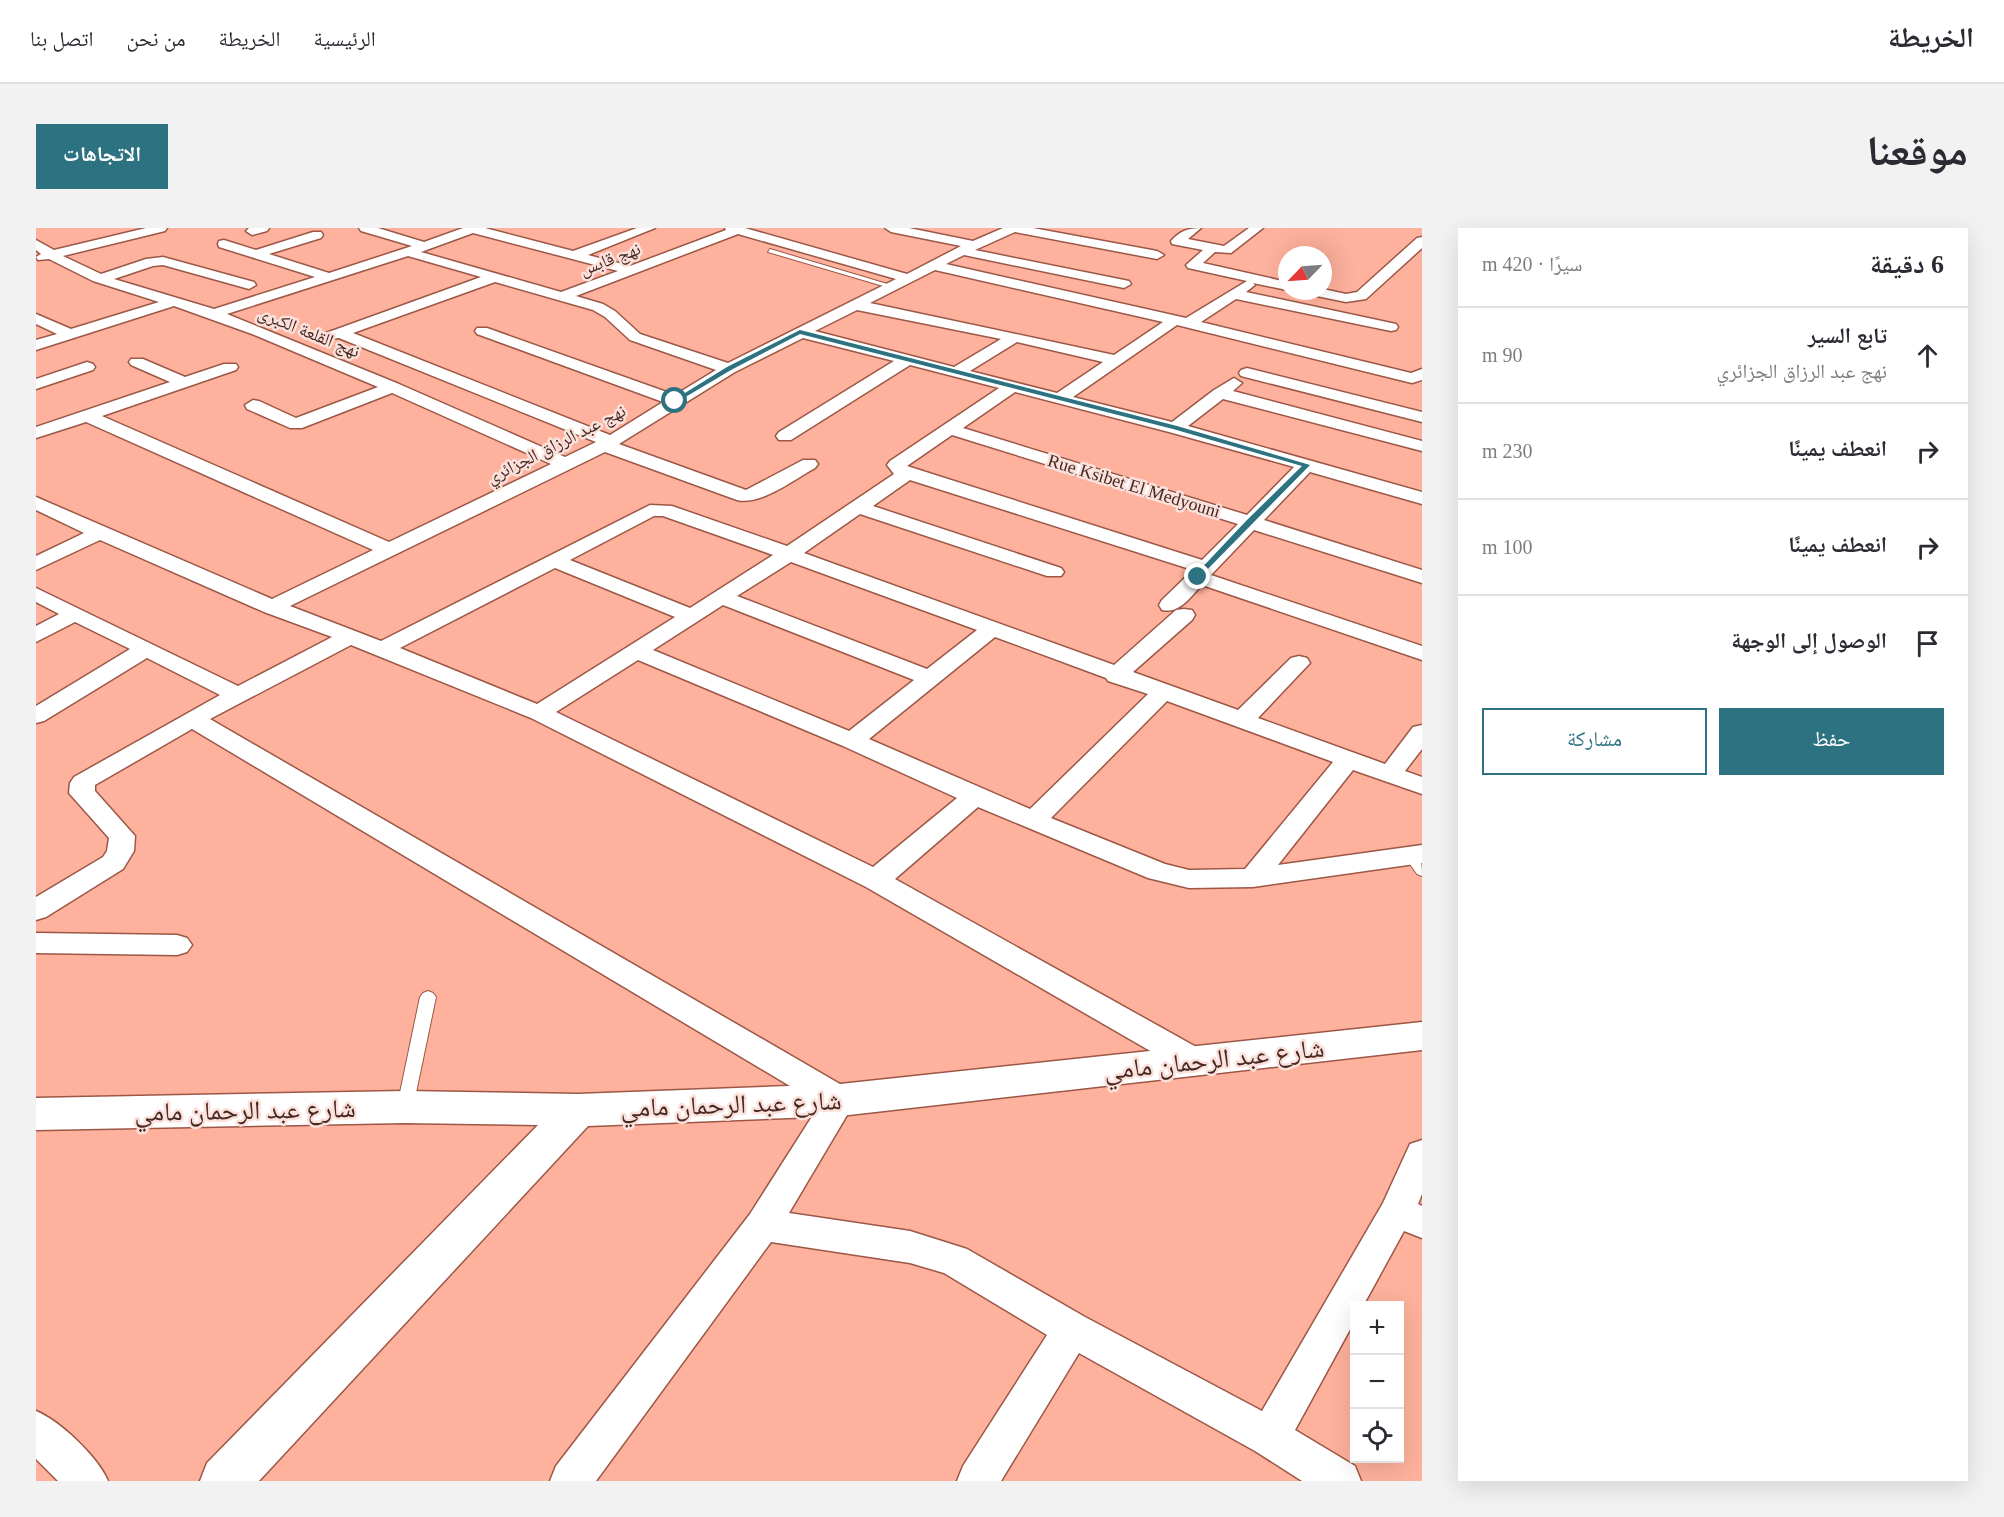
<!DOCTYPE html>
<html lang="ar">
<head>
<meta charset="utf-8">
<style>
	:root { --surface:#fff; --page:#f2f2f3; --text:#2b2b33; --muted:#7c7c81; --line:#e1e1e2; --accent:#2d7281 }
	body { margin:0; font-family:"Times New Roman","Noto Naskh Arabic",serif; background:var(--page); color:var(--text); direction:rtl }
	.controls { position:absolute; right:18px; bottom:18px; display:grid; overflow:hidden; border-radius:0px; box-shadow:0 6px 24px #0002 }
	.controls button { width:54px; height:54px; display:grid; place-items:center; padding:0; border:0; border-bottom:2px solid var(--line); background:var(--surface); color:var(--text); font:30px sans-serif }
	.compass { position:absolute; left:1242px; top:18px; width:54px; height:54px; border-radius:50%; background:var(--surface); box-shadow:0 6px 24px #0002; rotate:245deg }
	.stop { position:absolute; width:18px; height:18px; margin:-14px; border:4px solid #2d7281; border-radius:50%; background:#fff }
	.stop.end { background:#2d7281; border-color:#fff; box-shadow:0 2px 6px #0008 }
	.list { margin:0; padding:0; list-style:none }
	h2 { display:flex; justify-content:space-between; align-items:center; height:78px; margin:0; padding:0 24px; font-size:26px }
	h2 small { font-size:20px; font-weight:400; color:var(--muted) }
	.list li { display:grid; grid-template-columns:39px 1fr auto; gap:18px; align-items:center; box-sizing:border-box; height:96px; padding:0 24px; border-top:2px solid var(--line) }
	.list b { display:block; font-size:22px; white-space:nowrap }
	.list p { margin:0; font-size:20px; white-space:nowrap; color:var(--muted) }
	.list em { font-size:20px; font-style:normal; color:var(--muted) }
	.actions { display:flex; gap:12px; padding:18px 24px }
	.actions a { flex:1; padding:14px 0; border:2px solid var(--accent); border-radius:0px; text-align:center; font-size:21px; color:var(--accent) }
	.actions .main { background:var(--accent); color:#fff }
	.icon { flex:none; width:33px; height:33px; fill:none; stroke:currentColor; stroke-width:2; stroke-linecap:round; stroke-linejoin:round }
	.map { position:relative; flex:none; width:1386px; height:1253px; overflow:hidden; direction:ltr; border-radius:0px }
	header { display:flex; align-items:center; gap:36px; box-sizing:border-box; height:84px; padding:0 30px; background:var(--surface); border-bottom:2px solid var(--line) }
	header strong { font-size:28px }
	nav { display:flex; gap:33px; margin-inline-start:auto; font-size:21px }
	.intro { display:flex; align-items:center; justify-content:space-between; box-sizing:border-box; height:144px; padding:0 36px }
	h1 { margin:0; font-size:42px }
	.button { padding:15px 27px; border-radius:0px; background:var(--accent); color:#fff; font-size:21px; font-weight:700 }
	main { display:flex; gap:36px; padding:0 36px }
	aside { flex:1; background:var(--surface); border-radius:0px; box-shadow:0 6px 24px #0002 }
	.map>svg:first-child { display:block }
	.lines { fill:none; stroke-linecap:round; stroke-linejoin:round }
	.lane-casing { stroke:#9c5746; stroke-width:2 }
	.street-casing { stroke:#9c5746; stroke-width:3 }
	.secondary-casing { stroke:#9c5746; stroke-width:3 }
	.lane { fill:#fff; fill-rule:evenodd }
	.street { fill:#fff; fill-rule:evenodd }
	.secondary { fill:#fff; fill-rule:evenodd }
	.route { fill:#2d7281 }
	.labels { text-anchor:middle; stroke-width:5; stroke-linejoin:round; paint-order:stroke }
	.far-street-label { font-size:18px; fill:#482921; stroke:#fae1db }
	.near-street-label { font-size:26px; fill:#482921; stroke:#fae1db }
</style>
</head>
<body>
<header>
<strong>الخريطة</strong>
<nav><a>الرئيسية</a><a>الخريطة</a><a>من نحن</a><a>اتصل بنا</a></nav>
</header>
<div class="intro"><h1>موقعنا</h1><a class="button">الاتجاهات</a></div>
<main>
<aside>
<h2>6 دقيقة<small>سيرًا · 420 m</small></h2>
<ul class="list">
<li><svg class="icon" aria-label="ahead" viewBox="0 0 24 24"><path d="M12 20V5M6 11l6-6 6 6"/></svg><div><b>تابع السير</b><p>نهج عبد الرزاق الجزائري</p></div><em>90 m</em></li>
<li><svg class="icon" aria-label="right" viewBox="0 0 24 24"><path d="M7 20v-9h11M14 6l5 5-5 5"/></svg><div><b>انعطف يمينًا</b></div><em>230 m</em></li>
<li><svg class="icon" aria-label="right" viewBox="0 0 24 24"><path d="M7 20v-9h11M14 6l5 5-5 5"/></svg><div><b>انعطف يمينًا</b></div><em>100 m</em></li>
<li><svg class="icon" aria-label="arrive" viewBox="0 0 24 24"><path d="M6 21V4h12l-3 4 3 4H6"/></svg><div><b>الوصول إلى الوجهة</b></div></li>
</ul>
<div class="actions"><a class="main">حفظ</a><a>مشاركة</a></div>
</aside>
<div class="map">
<svg width="1386" height="1253" viewBox="0 0 1386 1253">
	<rect width="100%" height="100%" fill="#feb19c"/>
	<g class="lines">
		<!-- lane casing -->
		<g class="lane-casing">
			<path id="lane" d="M734,21L858,58L859,59L854,60L732,24Z
				M1375,624C1386,627 1386,637 1386,648L1381,646L1368,628Z
				M392,763L397,765L400,769L377,879L375,884L369,886L363,884L361,879L384,769L387,765Z"/>
		</g>
		<!-- street casing -->
		<g class="street-casing">
			<path id="street" d="M110,0H131L129,3L27,28L65,46L110,31L127,29L218,54L220,57L213,61L127,37L117,38L78,51L178,81L279,49L183,19L182,16L183,13L188,12L220,22L277,4H285L287,7L285,10L233,26L293,45L376,18L325,3L323,0H342L388,14L427,0H449L537,23L601,0H619L552,27L594,38L690,2L689,0H709L871,46L925,18L855,4L849,0H873L937,13L967,0H997L1121,23L1128,27L1121,31L979,4L939,22L1093,53L1095,56L1088,60L928,27L910,36L1150,90L1211,53L1152,40L1150,37L1167,22L1136,16L1135,13C1144,3 1152,0 1165,0L1152,11L1188,18L1213,0H1227L1195,25L1179,24L1167,35L1251,54V62L1217,55L1219,57L1210,64L1360,96L1362,99L1360,102L1355,103L1200,71L1165,94L1375,145L1386,141V152L1376,155L1141,97L1037,169L1136,194L1178,162L1198,150L1206,155L1197,163L1386,213V223L1187,171L1152,198L1386,264V276L1274,244L1228,292L1386,342V355L1218,302L1175,347L1386,418V432L1166,357C1154,369 1144,386 1126,382L1123,377L1126,372L1157,342L874,252L837,278L1025,340L1028,344L1025,348H1011L824,286L768,325L1078,437L1140,382L1148,381L1156,382L1159,387L1156,392L1097,444L1202,482L1255,430L1263,428L1271,430L1274,435L1222,490L1349,536L1377,499L1386,497V521L1369,543L1386,549V566L1317,542L1242,637L1386,617V635L1217,659L1153,660L1112,650L942,579L859,651L1171,825L1176,834L1171,843L1160,846L1149,843L830,659L495,490L315,417L174,491L816,863L820,872L753,985L874,1003L931,1021L1049,1089L1226,1183L1347,975L1374,916L1386,912V966L1382,976L1386,978V1010L1368,1003L1327,1078H1318V1094L1259,1202L1319,1238L1325,1253H1266L1219,1223L1043,1125L965,1253H921L927,1238L1011,1107L908,1045L874,1035L735,1014L560,1253H514L520,1238L714,986L784,876L156,501L59,557V563L99,608L98,623L87,641L10,689L0,692V669L67,629L71,623L73,610L33,565L34,555L38,549L184,467L111,430L8,493L0,495V478L94,421L39,394L0,414V398L23,386L0,374V360L202,458L296,409L228,384L64,312L0,342V328L48,305L0,282V269L236,371L337,322L50,194L0,210V199L134,154L95,137L93,134L95,131H107L149,149L188,136H200L202,139L200,142L66,188L353,314L515,236L356,165L266,200H254L211,181L209,177L217,172L223,173L260,190L342,159L216,106L138,78L0,122V112L21,106L0,96V86L35,101L123,74L57,53L13,31L2,32L0,29L5,26L0,22V12L18,22ZM437,5L582,43L525,64L385,24ZM702,6L860,51L692,135L604,106L579,83L567,76L540,68ZM372,28L445,49L290,105L287,108L290,111L303,110L560,214L529,229L363,156L191,86ZM899,42L1127,94L1078,127L834,75ZM459,54L557,82L569,89L594,112L680,142L639,167L451,100H441L439,103L441,106L627,174L574,207L317,105ZM821,82L965,111L918,139L779,103ZM767,110L858,133L743,204L740,208L743,212H755L874,137L963,160L854,233L851,237L858,246L751,318L636,278L614,277L345,413L254,378L569,224L701,272C724,278 759,251 779,240L782,236L779,232H767L710,262L583,216L699,144ZM981,114L1067,134L1021,165L934,143ZM979,164L1133,204L1258,239L1211,287L927,200ZM916,207L1202,296L1166,332L871,238ZM618,288H627L737,327L654,380L534,332ZM755,334L941,402L891,441L701,368ZM519,340L639,389L501,476L364,420ZM687,377L878,452L813,503L617,422ZM959,409L1070,450L1072,453L1112,466L994,581L833,511ZM602,432L807,518L921,570L837,639L520,484ZM1131,473L1297,534L1209,641L1153,642L1129,636L1015,590Z
				M213,0H233L231,3L216,7L210,3Z
				M1386,9V20L1330,71L1310,74L1271,66L1269,63H1287V61L1310,66L1321,64L1381,10Z
				M51,134L57,136L59,139L57,142L0,161V151Z
				M1211,140L1386,184V194L1205,148L1203,145L1205,142Z
				M0,705L141,707L151,710L156,717L151,724L141,727L0,725Z
				M0,1183C24,1193 62,1229 72,1253H22L0,1231Z"/>
		</g>
		<!-- secondary casing -->
		<g class="secondary-casing">
			<path id="secondary" d="M1386,794V822L804,888L552,898L223,1253H164L171,1235L502,897L369,895L0,902V870L369,863L542,866L804,856Z"/>
		</g>
		<!-- lane -->
		<use href="#lane" class="lane"/>
		<!-- street -->
		<use href="#street" class="street"/>
		<!-- secondary -->
		<use href="#secondary" class="secondary"/>
	</g>
	<!-- route -->
	<path class="route" d="M764,102L1141,198L1274,237L1162,351L1159,347L1210,293L1266,238L1137,201L764,106L695,142L641,174L636,173L691,139Z"/>
	<g class="labels">
		<!-- far-street labels -->
		<g class="far-street-label">
			<text transform="translate(574 31) rotate(-21)" y="6">نهج قابس</text>
			<text transform="translate(273 104) rotate(22)" y="6">نهج القلعة الكبرى</text>
			<text transform="translate(520 216) rotate(-27)" y="6">نهج عبد الرزاق الجزائري</text>
			<text transform="translate(1098 258) rotate(17)" y="6">Rue Ksibet El Medyouni</text>
		</g>
		<!-- near-street labels -->
		<g class="near-street-label">
			<text transform="translate(1178 831) rotate(-6)" y="9">شارع عبد الرحمان مامي</text>
			<text transform="translate(695 876) rotate(-2)" y="9">شارع عبد الرحمان مامي</text>
			<text transform="translate(209 882) rotate(-1)" y="9">شارع عبد الرحمان مامي</text>
		</g>
	</g>
</svg>
<div class="controls">
<button>+</button>
<button>−</button>
<button><svg class="icon" aria-label="locate" viewBox="0 0 24 24"><circle cx="12" cy="12" r="6"/><path d="M12 2v4M12 18v4M2 12h4M18 12h4"/></svg></button>
</div>
<svg class="compass" viewBox="-18 -18 36 36"><path d="M0-13l5 13h-10z" fill="#e53935"/><path d="M0 13l5-13h-10z" fill="#7c7c81"/></svg>
<div class="stop" style="left:639px;top:173px"></div>
<div class="stop end" style="left:1162px;top:349px"></div>
</div>
</main>
</body>
</html>
